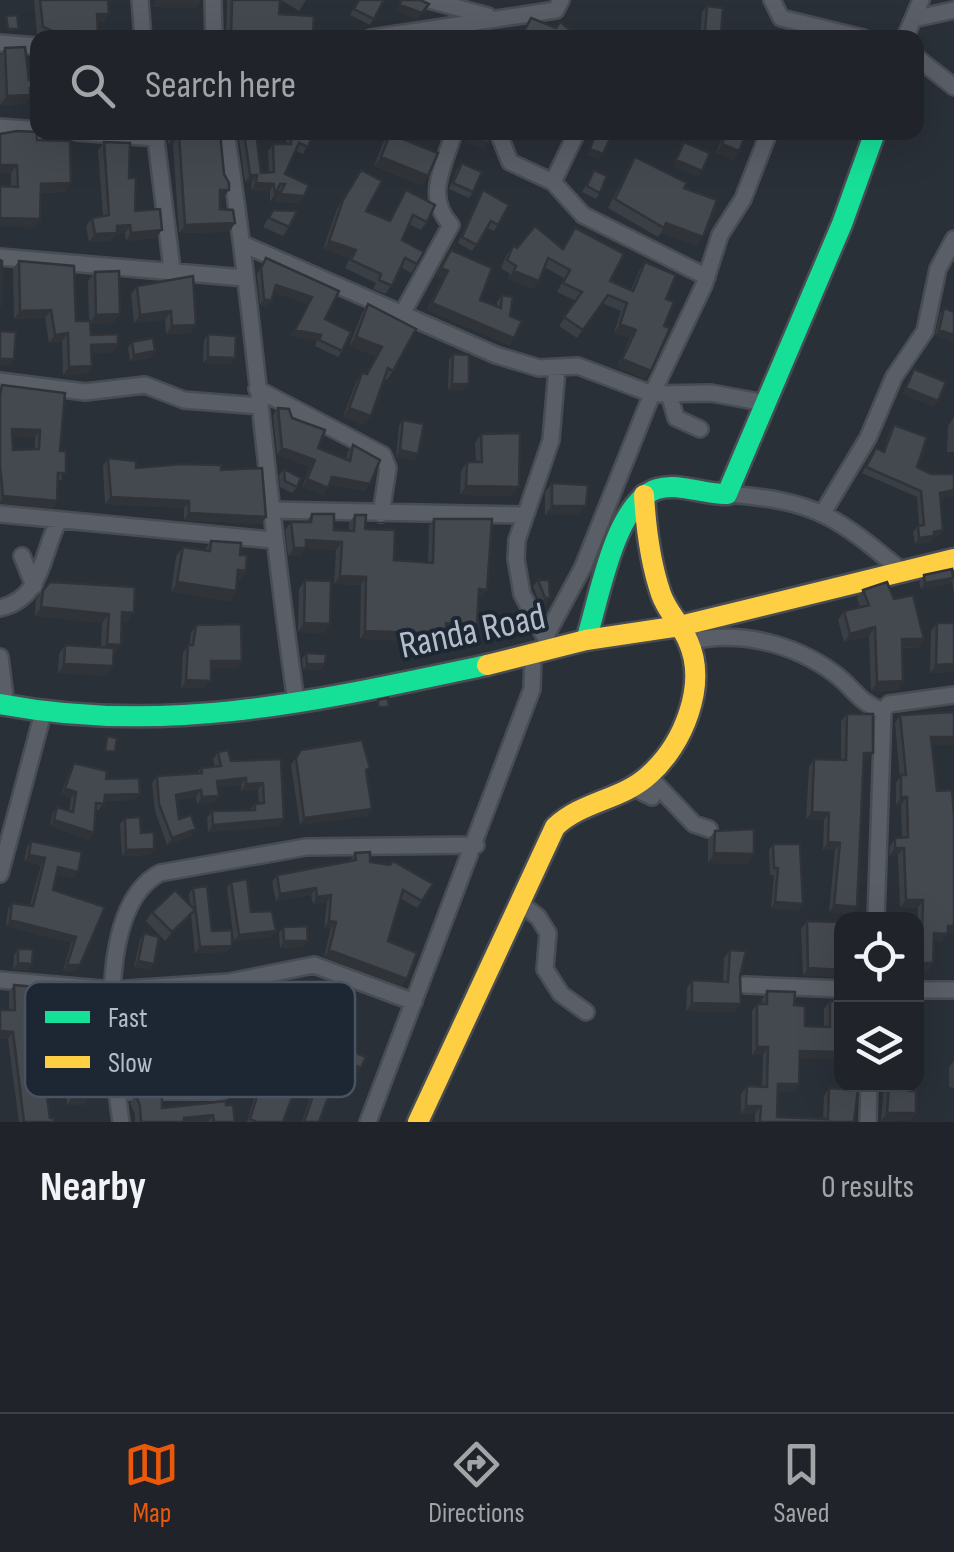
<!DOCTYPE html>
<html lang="en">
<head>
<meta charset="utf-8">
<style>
	:root { --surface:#20242a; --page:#2d3036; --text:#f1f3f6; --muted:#a2a4a8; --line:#3d4147; --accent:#ea580c }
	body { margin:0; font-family:"Sofia Sans Condensed",sans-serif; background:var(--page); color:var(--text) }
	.controls { position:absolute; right:30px; bottom:30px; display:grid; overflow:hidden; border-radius:20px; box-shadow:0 10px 40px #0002 }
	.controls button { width:90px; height:90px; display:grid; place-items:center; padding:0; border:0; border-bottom:2px solid var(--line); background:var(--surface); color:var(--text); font:50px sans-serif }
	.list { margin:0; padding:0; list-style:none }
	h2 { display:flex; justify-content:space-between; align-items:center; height:130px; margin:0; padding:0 40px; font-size:42px }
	h2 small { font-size:32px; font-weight:400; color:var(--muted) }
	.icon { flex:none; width:55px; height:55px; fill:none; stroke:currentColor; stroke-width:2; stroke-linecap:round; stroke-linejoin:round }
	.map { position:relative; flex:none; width:954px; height:1122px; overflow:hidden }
	.search { position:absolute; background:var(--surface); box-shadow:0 10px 40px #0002; left:30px; right:30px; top:30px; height:110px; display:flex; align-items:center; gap:25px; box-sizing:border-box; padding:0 35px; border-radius:20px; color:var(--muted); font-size:38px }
	.sheet { height:290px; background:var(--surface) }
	nav { display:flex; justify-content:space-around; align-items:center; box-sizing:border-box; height:140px; border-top:2px solid var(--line); background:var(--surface); font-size:28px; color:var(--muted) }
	nav a { display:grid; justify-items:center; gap:5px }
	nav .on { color:var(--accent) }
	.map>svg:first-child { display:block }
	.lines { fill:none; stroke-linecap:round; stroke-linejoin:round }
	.street-casing { stroke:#484c53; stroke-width:20 }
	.fast-casing { stroke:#484c53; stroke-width:25 }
	.slow-casing { stroke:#484c53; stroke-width:25 }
	.street { stroke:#5a5e66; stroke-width:15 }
	.fast { stroke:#16e098; stroke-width:20 }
	.slow { stroke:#ffcf43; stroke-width:20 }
	.wall { fill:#3a3f45; fill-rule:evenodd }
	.shaded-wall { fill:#303338 }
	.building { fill:#444950; stroke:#303338; stroke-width:2.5; fill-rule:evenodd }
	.labels { text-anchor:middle; stroke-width:8; stroke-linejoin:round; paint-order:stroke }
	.street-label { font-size:38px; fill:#b4bcc9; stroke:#1d2633 }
	.key { fill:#1d2633; stroke:#4a5360; stroke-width:2.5 }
	.key-label { font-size:28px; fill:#b4bcc9 }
</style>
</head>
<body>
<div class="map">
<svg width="954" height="1122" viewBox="0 0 954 1122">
	<rect width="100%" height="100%" fill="#2a3038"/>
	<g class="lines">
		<!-- street casing -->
		<g class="street-casing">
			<path id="street" d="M140,0L143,38
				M213,0L214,38
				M429,0L488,16
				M772,0L781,18L863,38
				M913,19L954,10
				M371,38L556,10L561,0
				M905,38L921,0
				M0,43L38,46
				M916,57L954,87
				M0,127L38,130
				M77,132L156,138
				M155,132L172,269
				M226,132C255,321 268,512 296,701
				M498,132L510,162L553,182L583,215L707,277
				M553,182L577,132
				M243,244L496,355L539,368L578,366L652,394L711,393L760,402
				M0,257L245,278
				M402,314L451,225C424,196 444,167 454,132
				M0,381L85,392L145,385L184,400L259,406
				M257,389L383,455L388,468L381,514
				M669,394L676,418L700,429
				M727,494C817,501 836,516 904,573
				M269,510L525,515
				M824,511L868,438L894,377L925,331L938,269L954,239
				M0,514L272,540
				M22,556L34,586
				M0,608C44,598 41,553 59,520
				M547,634L583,567L652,394L704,285L720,235L743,199L769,132
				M689,642C738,629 795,644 835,674C854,688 859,703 883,711
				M548,643L522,594L516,559L517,540L551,440L557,369
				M0,657L6,705
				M632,787L652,797L653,781L694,824L709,829
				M0,874L43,713
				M520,903L538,917L548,933L545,969L561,994L586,1012
				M876,919L883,711L889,704L954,695
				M0,980L113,990L229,982L314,965L414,1002
				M745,985L842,989
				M916,990H954
				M116,1091H221L233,1085L239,1049L229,982
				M121,1122C112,1059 94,908 160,873L306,847L476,845
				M368,1122L532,689L533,655
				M868,1122L869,1084"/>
		</g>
		<!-- fast casing -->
		<g class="fast-casing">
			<path id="fast" d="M586,640C599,601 614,503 657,489C678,482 705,495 727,494L842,224L875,132
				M0,704C170,736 321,700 487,665"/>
		</g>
		<!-- slow casing -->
		<g class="slow-casing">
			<path id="slow" d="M487,665L586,640L680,626L954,559
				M418,1122L555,827C582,801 622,800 649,775C683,745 708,685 688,641C681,624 667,612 661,594C650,562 646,529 644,495"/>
		</g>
		<!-- street -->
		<use href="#street" class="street"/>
		<!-- fast -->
		<use href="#fast" class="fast"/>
		<!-- slow -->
		<use href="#slow" class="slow"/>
	</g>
	<!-- wall -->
	<path class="wall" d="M34,0H108L109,14L103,22H97L98,33L94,38H43L37,35Z
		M227,0H280L279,14L312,38H226Z
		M281,0H306L299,11Z
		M358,0H384L370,25L350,15Z
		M707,6L721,33L717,38H700L702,12Z
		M5,48L29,80L38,79V97L28,98L24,104L0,105V55Z
		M168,132H220L223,199H220V209L235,223L229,232L179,233L173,144H168Z
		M238,132H256L261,173H269L268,151L273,144H286V132H314L303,154L296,151L285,174L304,196L299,203L275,202L280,191H277L270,202V191L251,190L252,182H245Z
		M725,132H747L739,151L733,160L716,153Z
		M0,134L37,140L65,192L41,193L40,219L34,228L11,187V173H0Z
		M390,134L428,176L422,186L374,166L383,143Z
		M104,142L129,178L135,211L156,238L126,241L125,233L117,234L111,241L89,242L86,226L92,218L103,216L98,150Z
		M635,157L703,237L696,246L661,233L658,237L608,208L629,167Z
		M462,163L473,192L469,198L449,189L457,169Z
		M361,170L366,211L389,221L406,190L427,222L421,230L409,224L402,240L417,264L411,273L401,267L386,294L373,289L376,283L345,268L350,258L323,249L337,209Z
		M594,170L600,193L596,199L582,192Z
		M483,190L498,225L494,231L487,228L472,251L458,243L479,196Z
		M273,210L289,227L283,236L263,227Z
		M575,228L610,281L631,290L639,271L645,262L666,299L645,379L617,367L630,338L614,333L621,311L602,303L577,338L559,326L576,301L557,292L564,278L544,267L533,289L508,279L510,274L501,268L507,254L513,246L517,248H562Z
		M451,250L480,300L497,307V302L502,295L514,338L509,345L427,310L443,278L436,275Z
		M266,258L339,291L325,319L342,351L338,357L315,346L317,341L291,336L308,304L274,292L267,307L260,305L257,274Z
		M19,261L76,321H89L88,281L95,272L113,323L91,324V335L112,353H91L92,366L86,374L63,375L62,341L49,343L45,318L14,319L13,269Z
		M137,286L196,325L190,333L166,334L165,320L134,323L131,294Z
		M368,304L393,371L387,380L384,379L371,416L364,425L343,417L356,382L362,373L366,374L376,356L349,346L362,313Z
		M944,308L954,312L935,336L940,314Z
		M208,334L231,364L203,363L204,340Z
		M132,342L155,351L150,358L130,361L128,348Z
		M453,354L464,391L448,390L449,360Z
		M2,385L60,451L62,480H58L57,501L52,508L0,503V388ZM12,436L35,437V449L13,450Z
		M278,408L292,418L318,448L346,459L348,452L353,445L370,484L365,491L329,484L323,495L302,487L310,467L277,455L273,415Z
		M954,417V452H947L948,426Z
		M403,420L418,454L414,460L396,457L399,426Z
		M894,425L917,467L940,498L939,536L933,537L930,542L915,544L913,532L919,525L917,497L862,473L876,448L883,451L890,431Z
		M481,434L512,496L460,495L461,471L467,462H476L475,443Z
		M108,458L136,468L221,470L266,517L261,524L184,520V508L105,504L103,466Z
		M284,469L297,487L292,493L280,487L279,475Z
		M552,483L579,515H545V492Z
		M312,514L334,530L349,531V523L355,515L365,529L394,560L428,562L429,526L434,519L482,597H478L477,624L472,632L446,631V634L440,642L360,639L361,585L334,584L336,550L305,548L300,556H288L285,530L291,522H306Z
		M211,541L240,555L246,571L240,580H237L236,591L230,601L171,592L176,556L183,547L204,550Z
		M924,575L953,576L954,575V596L952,581L949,584L921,589L919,582Z
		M305,580L330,624L324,633L298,632L299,589Z
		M538,580H549L546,604H540L533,586Z
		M43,590L127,622L122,621L121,645L113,654V666L106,676L58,673L59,654L65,645L101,647L102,623L35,616L36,599Z
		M863,590L894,599L924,639L918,648H902L903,681L897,690L871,691L869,636L844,642L838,620L844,611L860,607L857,598Z
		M937,623H954V672L930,673L931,631Z
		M196,625L242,661L237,668H211L205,688H181L183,652L189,645L191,633Z
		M306,653L321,670H303L302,659Z
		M954,712V745H932L948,934L942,941H934L933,963L928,971H916L918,908L900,907L898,855L889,856L890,846L895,838L902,837L901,805H896V783L900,777L895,723L900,715Z
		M847,714L873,753L868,760H864L852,914L829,912L835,850H823L824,820L806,819L809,767L814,759L841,760V721Z
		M301,750L367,773L372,809L367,816L300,825L291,765Z
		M218,752L231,761L281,759L284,819L279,826L208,832L207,818L212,811L250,810L255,804L259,803L258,790L241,791V785L218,787L219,796L214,802L197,804L196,797L177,801L179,819L196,829L191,836L167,845L155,811L152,783L157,776L197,773L201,768L215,767L213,759Z
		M74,763L106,779L135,800L104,801L99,810H96L89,840L50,826L53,813L57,807L69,811L71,798L61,794L70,770Z
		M125,818L141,833L150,855L122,856L120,824Z
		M715,831L754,854L747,864L708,863V840Z
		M31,841L74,878L56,874L53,890L105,907L76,971H63L71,943L6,926L8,909L12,903L30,905L41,865L24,861L27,847Z
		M773,844L799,910L771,908L774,875H770L769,850Z
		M355,853L370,862L433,884L417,908L400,898L388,941L402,986L324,957L331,928H324L327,902L313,904L311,895L276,901L272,882L277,875L350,861Z
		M231,882L251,912L271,937L234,941L227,888Z
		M193,888L212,931L228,952L195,953L191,915L165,941L146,921L152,912L190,905L189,894Z
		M807,921L842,922L803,976L801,929Z
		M283,927L308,941L303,947L280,948L279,933Z
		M144,933L149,970L134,967L140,940Z
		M18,949L28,970H13L14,955Z
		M730,950L740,976L735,1012L686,1011L687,988L692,980L723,981L724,958Z
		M14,985L48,1023L50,1015L55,1008L84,1028L89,1097L84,1105H67L65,1073L44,1075L50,1118L54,1122H19L8,1039H0V1010H9V992Z
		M767,991L794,1005L805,1026L824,1027V1009L830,1001L842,1059H800L799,1084L793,1092H778L777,1117L823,1119L824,1096L829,1088L854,1122H755V1114H741V1094L747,1086L762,1087L763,1055H752V1011L757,1004H761L762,999Z
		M135,992L155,1021L165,1028H184V1000L190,992L213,1043L207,1051H205V1062L199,1070L126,1073L129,1000Z
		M290,1005L309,1048L276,1037L283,1014Z
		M319,1038L356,1076L338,1069L319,1122H302L322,1062L310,1058L314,1046Z
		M954,1061V1088L949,1087V1067Z
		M263,1077L283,1122H247L259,1083Z
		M884,1084H908V1091L916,1113L911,1120L881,1121Z
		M136,1095L162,1108L226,1105L235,1122H135V1114L130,1103Z"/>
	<!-- shaded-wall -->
	<path class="shaded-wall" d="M157,0H202L195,9L152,7Z
		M400,5L422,13L417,20L395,11Z
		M97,14H109L103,22H91Z
		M52,31L98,33L94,38H48Z
		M705,32L721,33L717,38H700Z
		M279,34L313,35L312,38H276Z
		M30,88H38V97L28,98L24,104L0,105L7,96Z
		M174,135H179L173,144H168Z
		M468,136L488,143L484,149L464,143Z
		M722,144L739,151L733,160L716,153Z
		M590,149L603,154L599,160L586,155Z
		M381,157L428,176L422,186L374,166Z
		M676,160L702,171L698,177L672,166Z
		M0,165H17L11,173H0Z
		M250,175H257L252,182H245Z
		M71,183L65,192L36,193L41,184Z
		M256,183L274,184L270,191L251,190Z
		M220,190H229L223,199L214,198Z
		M280,194L304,196L299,203L275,202Z
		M0,218L40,219L34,228L0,226Z
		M235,223L229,232L179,233L185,225Z
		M666,223L703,237L696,246L661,233Z
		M130,225L125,233L117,234L111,241L89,242L95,234L117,226Z
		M162,230L156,238L126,241L131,233Z
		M329,241L356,250L350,258L323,249Z
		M441,268L448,271L443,278L436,275Z
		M514,271L539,281L533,289L508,279Z
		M276,285L312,297L308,304L272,291Z
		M264,299L271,301L267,307L260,305Z
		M432,303L514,338L509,345L427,310Z
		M51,310L45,318L14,319L20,311Z
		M171,311L165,320L134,323L140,315Z
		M120,314L113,323L89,324L96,315Z
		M620,324L636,330L630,338L614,333Z
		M196,325L190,333L166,334L172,326Z
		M295,330L321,335L317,341L291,336Z
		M939,330L954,335V342L935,336Z
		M68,333L62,341L49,343L55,335Z
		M356,337L382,347L376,356L349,346Z
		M118,344L112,353L85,354L91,345Z
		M155,351L150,358L130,361L134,355Z
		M208,357L235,358L231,364L203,363Z
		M0,359H14L10,365H0Z
		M622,359L651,371L645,379L617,367Z
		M92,366L86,374L63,375L69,367Z
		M452,384H469L464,391L448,390Z
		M906,388L938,401L933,407L901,394Z
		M349,408L371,416L364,425L343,417Z
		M12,429L40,430L35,437L7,436Z
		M282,448L315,460L310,467L277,455Z
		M400,450L418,454L414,460L396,457Z
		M332,477L370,484L365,491L327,484Z
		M307,479L328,488L323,495L302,487Z
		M466,486L519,487L512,496L460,495Z
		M954,490V496L936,499L940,493Z
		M3,496L57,501L52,508L0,503Z
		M111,497L189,501L184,508L105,504Z
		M552,506H586L579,515H545Z
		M189,513L266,517L261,524L184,520Z
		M943,530L939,536L933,537L930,542L915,544L919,538Z
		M306,540L342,542L336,550L305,548L300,556H288L294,548Z
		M238,570L246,571L240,580H231Z
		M340,576L366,577L361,585L334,584Z
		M953,578L949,584L921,589L925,583Z
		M177,582L236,591L230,601L171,592Z
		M479,589L487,590L482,597H473Z
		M545,598H550L546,604H540Z
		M41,607L109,614L102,623L35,616Z
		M122,612L134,613L127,622L116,621Z
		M304,623L330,624L324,633L298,632Z
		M446,623L477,624L472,632L440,631Z
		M875,627L869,636L844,642L850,634Z
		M365,631L446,634L440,642L360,639Z
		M902,639H924L918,648L896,647Z
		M107,644L121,645L115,654L101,653Z
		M211,661H242L237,668L206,669Z
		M64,664L113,666L106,676L58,673Z
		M307,664H325L321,670H303Z
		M954,664V672L930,673L936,665Z
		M186,680L211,681L205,688H181Z
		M903,681L897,690L871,691L877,682Z
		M931,737H954V745H925Z
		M864,753H873L868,760H859Z
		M246,778L241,785L212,788L217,781Z
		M263,783L258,790L241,791L246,784Z
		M65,788L76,792L71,798L61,794Z
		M201,790L196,797L172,802L176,795Z
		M140,794L135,800L100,801L105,795Z
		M219,796L214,802L197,804L202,797Z
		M901,797H907L901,805H896Z
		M372,809L367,816L300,825L304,818Z
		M812,812L829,813L824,820L806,819Z
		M284,819L279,826L208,832L213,825Z
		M54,820L94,833L89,840L50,826Z
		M196,829L191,836L167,845L172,838Z
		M828,842L840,843L835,850H823Z
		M895,848H904L898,855L889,856Z
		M154,849L150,855L122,856L126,850Z
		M714,853L754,854L747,864L708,863Z
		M29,855L45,858L41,865L24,861Z
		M58,867L78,872L74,878L54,874Z
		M316,888L311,895L276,901L280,894Z
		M331,895L327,902L313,904L317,897Z
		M906,900H923L918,908L900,907Z
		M775,902L803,904L799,910L771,908Z
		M834,905L857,907L852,914L829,912Z
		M195,910L188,919L165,941L172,932Z
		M10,920L76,937L71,943L6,926Z
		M329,921L336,922L331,928H324Z
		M948,926H954V934H948L942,941H928L934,933Z
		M276,931L271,937L234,941L239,935Z
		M284,941H308L303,947L280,948Z
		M232,946L228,952L195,953L200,947Z
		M329,950L407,979L402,986L324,957Z
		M138,961L154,964L149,970L134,967Z
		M18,963L32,964L28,970H13Z
		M916,963H933L928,971H916Z
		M67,965H80L76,971H63Z
		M808,968L842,970V978L803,976Z
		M692,1003L741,1004L735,1012L686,1011Z
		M282,1028L316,1038L309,1048L276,1037Z
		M0,1031L13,1032L8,1039H0Z
		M757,1047H768L763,1055H752Z
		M315,1051L327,1055L322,1062L310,1058Z
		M800,1051L842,1052V1059H794Z
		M342,1060L361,1068L356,1076L336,1068Z
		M205,1062L199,1070L126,1073L132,1065Z
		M70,1066L65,1073L38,1075L43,1068Z
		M778,1084H799L793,1092H772Z
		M89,1097L84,1105H67L72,1098Z
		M746,1106H761L755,1114H741Z
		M887,1113H916L911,1120L881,1121Z
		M213,1115L208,1122H181L184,1118Z"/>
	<!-- building -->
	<path class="building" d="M40,0H108L109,14H97L98,33L52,31L43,27Z
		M232,0H280L279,14L314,16L313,35L279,34L278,38H231Z
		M359,0H384L374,19L354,9Z
		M401,0H420L429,4L422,13L400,5Z
		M707,6L723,8L721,33L705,32Z
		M17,15L19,29H8L6,16Z
		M531,18L556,28L560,22L580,38H521Z
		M25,47L29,80L38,79V88H30V95L7,96L5,48Z
		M17,131L37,132V140L70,141L71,183L41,184L40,219L0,218V186L18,187L17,165H0V134Z
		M174,132H220L224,174L229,183V190H220V209L233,210L235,223L185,225L179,135H174Z
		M244,132H256L261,173L274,172L273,144H291V132H314L308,147L299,143L285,174L309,185L304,196L280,194L285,184H280L275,195L274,184L256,183L257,175H250Z
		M469,132H491L488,143L468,136Z
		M596,132H613L603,154L590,149Z
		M727,132H747L739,151L722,144Z
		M390,134L438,153L428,176L381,157Z
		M104,142L130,143L129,178H136L135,211L160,209L162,230L131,233L130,225L117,226V233L95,234L92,218L109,215Z
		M684,142L710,153L702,171L676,160Z
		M635,157L687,183L684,188L717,200L703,237L666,223L664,228L615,199Z
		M462,163L482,172L473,192L453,183Z
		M361,170L382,181L366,211L390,221L406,190L435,205L427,222L413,215L402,240L424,252L417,264L405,258L392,286L379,280L381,274L351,260L356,250L329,241L343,200Z
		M594,170L607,176L600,193L587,186Z
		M483,190L509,205L498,225L491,221L477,245L462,237Z
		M273,210L297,211L289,227L269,218Z
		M535,226L563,249L575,228L624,254L610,281L633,291L645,262L676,275L666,299L674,302L664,326L670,328L651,371L622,359L636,330L620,324L627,303L608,295L583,330L564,317L582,292L563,283L570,270L548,258L539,281L514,271L516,266L507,260L513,246L517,248Z
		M451,250L492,268L480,300L501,308L502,295L513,297L510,316L522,321L514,338L432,303L448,271L441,268Z
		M266,258L339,291L325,319L351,332L342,351L319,340L321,335L295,330L312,297L276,285L271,301L264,299L261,268Z
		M0,260L2,261L1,305H0Z
		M19,261L74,266L76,321H90L91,335L118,334V344L91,345L92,366L69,367L68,333L55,335L51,310L20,311Z
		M119,271L120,314L96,315L95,272Z
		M193,276L196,325L172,326L171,311L140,315L137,286Z
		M368,304L416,329L393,371L388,368L371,416L349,408L362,373L367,374L382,347L356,337Z
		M944,308L954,312V335L939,330Z
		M0,331L16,332L14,359H0Z
		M208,334L236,336L235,358L208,357Z
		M153,338L155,351L134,355L132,342Z
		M453,354L469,355V384H452Z
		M914,369L946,382L938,401L906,388Z
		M2,385L65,393L60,451H66V473H58L57,501L3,496L0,466V395ZM12,429L40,430L39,449L13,450Z
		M278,408L289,409L292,418L325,430L318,448L350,461L353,445L380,460L370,484L332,477L328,488L307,479L315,460L282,448Z
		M403,420L424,424L418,454L400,450Z
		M894,425L927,437L917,467L931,474H954V490L940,493L943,530L934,532V536L919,538L918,526L924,525L921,491L866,467L876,448L884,452Z
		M520,433L519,487L466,486L467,462H482L481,434Z
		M108,458L136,461V468L182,464L221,465V470L262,468L266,517L189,513V501L111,497Z
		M284,469L301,478L297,487L285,481Z
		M552,483L588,485L586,506H552Z
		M312,514H334V530L354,531L355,515H366L365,529L395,530L394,560L433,563L434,519H492L487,590L479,589L477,624L446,623V634L365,631L366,577L340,576L342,542L306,540V548H294L291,522H311Z
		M211,541L241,543L240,555H247L246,571L238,570L236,591L177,582L183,547L210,551Z
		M952,569L953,578L925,583L924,575Z
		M305,580L331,581L330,624L304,623Z
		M538,580H549L550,598H545Z
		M50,582L135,587L134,613L122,612L121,645L107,644L109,614L41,607L43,590Z
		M887,582L894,599L913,595L924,639H902L903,681L877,682L875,627L850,634L844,611L869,605L863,590Z
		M937,623H954V664L936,665Z
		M241,624L242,661H211V681L186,680L188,645H193L196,625Z
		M65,645L114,648L113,666L64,664Z
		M306,653L326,654L325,664H307Z
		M388,698L389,707H378V700Z
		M954,712V737H931L937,791L952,790L954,815V926H948V934L934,933L933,963H916V939H922L923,900H906L904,848H895V838L908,837L907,797H901V775H906L900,715Z
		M847,714H873V753H864L857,907L834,905L840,843L828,842L829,813L812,812L814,759L846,760Z
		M107,736L117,738L115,752L105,751Z
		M362,740L370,768L366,770L372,809L304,818L296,758L301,750Z
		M228,750L231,761L281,759L284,819L213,825L212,811L255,810V804L264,803L263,783L246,784V778L217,781L219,796L202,797L201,790L176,795L179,819L191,815L196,829L172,838L159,804L157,776L202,773L201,768L221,766L218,752Z
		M74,763L107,771L106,779L139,778L140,794L105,795L104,804L96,803L94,833L54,820L57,807L73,812L76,792L65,788Z
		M140,817L141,833L154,832V849L126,850L125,818Z
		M754,829V854L714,853L715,831Z
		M31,841L82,852L78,872L58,867L53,890L105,907L80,965H67L76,937L10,920L12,903L33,906L45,858L29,855Z
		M773,844H800L803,904L775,902L778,868H774Z
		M370,852V862L390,865L393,861L433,884L422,901L403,890L388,941L417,953L407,979L329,950L336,922L329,921L331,895L317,897L316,888L280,894L277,875L356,860L355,853Z
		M247,879L251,912L272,911L276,931L239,935L231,882Z
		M207,886L212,931L232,930V946L200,947L193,888Z
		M175,890L195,910L172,932L152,912Z
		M807,921L842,922V970L808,968Z
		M307,926L308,941H284L283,927Z
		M144,933L159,937L154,964L138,961Z
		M18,949H33L32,964L18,963Z
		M730,950L746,951L740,976L741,1004L692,1003V980L728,982Z
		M14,985L46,988L48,1031L55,1008L87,1007L88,1023H84L89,1097L72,1098L70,1066L43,1068L50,1118H54V1122H24L13,1032L0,1031V1010H15Z
		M767,991L795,992L794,1005L805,1006V1026L830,1027V1001H842V1052L800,1051L799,1084H778L777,1117L828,1119L829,1088L858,1090L854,1122H760L761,1106H746L747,1086L767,1087L768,1047H757V1004H767Z
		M916,1012L920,1013L918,1052H916Z
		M319,1038L366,1057L361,1068L342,1060L319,1122H304L327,1055L315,1051Z
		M263,1077L297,1084L283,1122H257L250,1119Z
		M889,1084H908V1091H916V1113H887Z
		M162,1094V1108L226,1101V1105H233L235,1122H214L213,1115L184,1118V1122H141L140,1106L136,1095Z"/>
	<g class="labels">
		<!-- street labels -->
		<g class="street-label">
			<text transform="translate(472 630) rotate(-12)" y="13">Randa Road</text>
		</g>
	</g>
	<!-- legend -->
	<rect x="25" y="982" width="330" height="115" rx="15" class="key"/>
	<rect x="45" y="1011" width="45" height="12" fill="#16e098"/>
	<rect x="45" y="1056" width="45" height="12" fill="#ffcf43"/>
	<g class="key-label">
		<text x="108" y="1027">Fast</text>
		<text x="108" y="1072">Slow</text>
	</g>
</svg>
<div class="controls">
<button><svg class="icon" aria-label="locate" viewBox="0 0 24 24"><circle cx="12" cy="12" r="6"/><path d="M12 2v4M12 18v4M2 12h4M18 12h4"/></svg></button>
<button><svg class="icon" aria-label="layers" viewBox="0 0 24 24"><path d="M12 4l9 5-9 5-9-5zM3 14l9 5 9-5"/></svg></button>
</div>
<div class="search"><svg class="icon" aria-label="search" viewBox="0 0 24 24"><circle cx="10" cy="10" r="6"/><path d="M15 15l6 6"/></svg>Search here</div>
</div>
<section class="sheet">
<h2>Nearby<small>0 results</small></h2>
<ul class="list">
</ul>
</section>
<nav>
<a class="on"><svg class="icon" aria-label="map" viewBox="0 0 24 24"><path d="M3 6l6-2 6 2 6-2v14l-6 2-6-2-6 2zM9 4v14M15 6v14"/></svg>Map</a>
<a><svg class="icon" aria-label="directions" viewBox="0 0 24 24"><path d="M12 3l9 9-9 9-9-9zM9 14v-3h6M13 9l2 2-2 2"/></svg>Directions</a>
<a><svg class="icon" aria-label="saved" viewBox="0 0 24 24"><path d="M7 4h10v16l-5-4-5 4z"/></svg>Saved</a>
</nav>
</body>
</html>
